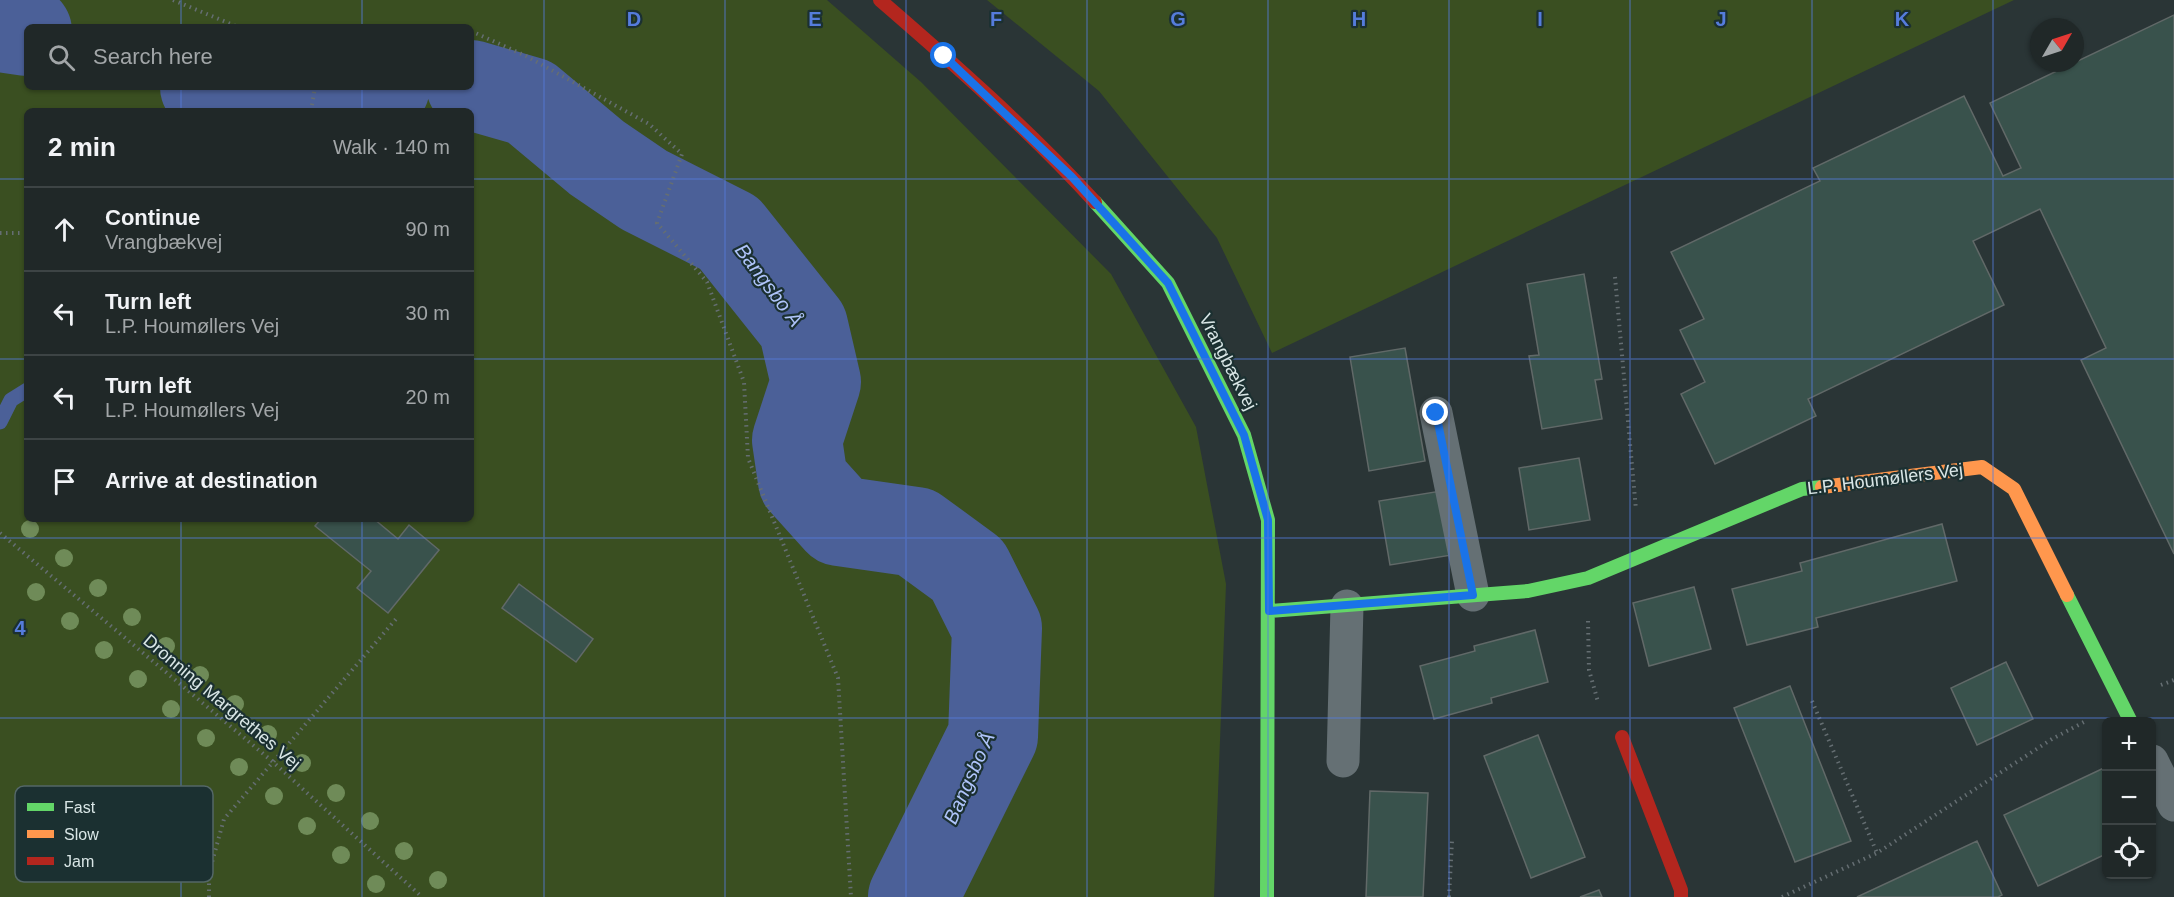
<!DOCTYPE html>
<html lang="en">
<head>
<meta charset="utf-8">
<style>
	:root { --surface:#202828; --page:#283030; --text:#f1f3f6; --muted:#a2a6a8; --line:#3d4445 }
	body { margin:0; font-family:Helvetica,sans-serif; background:var(--page); color:var(--text) }
	.controls { position:absolute; right:18px; bottom:18px; display:grid; overflow:hidden; border-radius:9px; box-shadow:0 2px 4px #0004 }
	.controls button { width:54px; height:54px; display:grid; place-items:center; padding:0; border:0; border-bottom:2px solid var(--line); background:var(--surface); color:var(--text); font:30px sans-serif }
	.compass { position:absolute; left:2030px; top:18px; width:54px; height:54px; border-radius:50%; background:var(--surface); box-shadow:0 2px 4px #0004; rotate:51deg }
	.stop { position:absolute; width:18px; height:18px; margin:-14px; border:4px solid #1a73e8; border-radius:50%; background:#fff }
	.stop.end { background:#1a73e8; border-color:#fff; box-shadow:0 2px 6px #0008 }
	.list { margin:0; padding:0; list-style:none }
	h2 { display:flex; justify-content:space-between; align-items:center; height:78px; margin:0; padding:0 24px; font-size:26px }
	h2 small { font-size:20px; font-weight:400; color:var(--muted) }
	.list li { display:grid; grid-template-columns:39px 1fr auto; gap:18px; align-items:center; box-sizing:border-box; height:84px; padding:0 24px; border-top:2px solid var(--line) }
	.list b { display:block; font-size:22px; white-space:nowrap }
	.list p { margin:0; font-size:20px; white-space:nowrap; color:var(--muted) }
	.list em { font-size:20px; font-style:normal; color:var(--muted) }
	.icon { flex:none; width:33px; height:33px; fill:none; stroke:currentColor; stroke-width:2; stroke-linecap:round; stroke-linejoin:round }
	.map { position:relative; flex:none; width:2174px; height:897px; overflow:hidden }
	.search { position:absolute; background:var(--surface); box-shadow:0 2px 4px #0004; left:24px; top:24px; width:450px; height:66px; display:flex; align-items:center; gap:15px; box-sizing:border-box; padding:0 21px; border-radius:9px; color:var(--muted); font-size:22px }
	.panel { position:absolute; background:var(--surface); box-shadow:0 2px 4px #0004; left:24px; top:108px; width:450px; height:414px; border-radius:9px }
	.map>svg:first-child { display:block }
	.green { fill:#3a4f21; fill-rule:evenodd }
	.lines { fill:none; stroke-linecap:round; stroke-linejoin:round }
	.stream { stroke:#4b6098; stroke-width:15 }
	.river { stroke:#4b6098; stroke-width:90 }
	.building { fill:#39524c; stroke:#616968; stroke-width:1.5 }
	.path { stroke:#656e72; stroke-width:4; stroke-dasharray:1.5 4.5; stroke-linecap:butt }
	.street { stroke:#657074; stroke-width:33 }
	.fast { stroke:#63d668; stroke-width:14 }
	.slow { stroke:#ff974d; stroke-width:14 }
	.jam { stroke:#b3261e; stroke-width:14 }
	.tree { fill:#6f8b58 }
	.route { stroke:#1a73e8; stroke-width:8 }
	.grid { fill:none; stroke:#557cdc; stroke-width:1.5; stroke-opacity:0.55 }
	.labels { text-anchor:middle; stroke-width:4.5; stroke-linejoin:round; paint-order:stroke }
	.street-label { font-size:18px; fill:#d9e6e6; stroke:#1b3031 }
	.water-label { font-size:20px; font-style:italic; fill:#afc4fa; stroke:#1b3031 }
	.key { fill:#1b3031; stroke:#546767; stroke-width:1.5 }
	.key-label { font-size:16px; fill:#d9e6e6 }
	.grid-label { font-size:20px; text-anchor:middle; font-weight:bold; fill:#557cdc; stroke:#1b3031; stroke-width:4.5; stroke-linejoin:round; paint-order:stroke }
</style>
</head>
<body>
<div class="map">
<svg width="2174" height="897" viewBox="0 0 2174 897">
	<rect width="100%" height="100%" fill="#2a3536"/>
	<!-- green -->
	<path class="green" d="M0,0H827L921,82L1111,274L1196,427L1226,584L1214,897H0ZM27,27H471V87H27ZM27,111H471V519H27Z
		M987,0H2014L1272,353L1217,238L1099,91Z"/>
	<g class="lines">
		<!-- stream -->
		<path class="stream" d="M231,111L237,104
			M0,422L11,400L27,390"/>
		<!-- river -->
		<path class="river" d="M0,27L27,31
			M471,85L530,102L597,158L644,190L729,233L803,326L816,382L797,440L803,481L839,521L916,532L968,570L997,628L993,736L913,897
			M205,87L237,104L279,109L359,88L385,87"/>
	</g>
	<!-- building -->
	<path class="building" d="M2174,15V554L2081,360L2106,348L2040,209L1973,241L2004,305L1808,399L1816,416L1715,464L1681,394L1705,382L1680,330L1704,319L1671,252L1820,181L1813,168L1964,96L2003,176L2021,168L1990,103Z
		M1584,274L1602,379L1595,380L1602,419L1542,429L1529,356L1539,355L1527,284Z
		M1405,348L1425,461L1369,471L1350,357Z
		M1579,458L1590,520L1529,530L1519,468Z
		M1441,491L1452,555L1390,565L1379,501Z
		M321,519H374L398,539L409,525L439,550L388,613L357,588L371,571L315,526Z
		M1942,524L1957,581L1816,618L1818,627L1747,645L1732,589L1802,571L1800,563Z
		M519,584L593,639L576,662L502,608Z
		M1694,587L1711,649L1649,666L1633,603Z
		M1535,630L1548,682L1491,698L1492,703L1434,719L1420,666L1475,651L1474,646Z
		M2006,662L2033,719L1977,745L1951,688Z
		M1790,686L1851,841L1795,862L1734,708Z
		M1538,735L1585,857L1531,878L1484,756Z
		M2106,767V854L2038,886L2004,815Z
		M1370,791L1428,793L1423,897H1366Z
		M1977,841L2002,895L1998,897H1857Z
		M1599,890L1602,897H1580Z"/>
	<g class="lines">
		<!-- path -->
		<path class="path" d="M173,0L238,27
			M471,31L526,56L649,124L682,154L657,223L707,282L744,382L748,458L838,678L851,897
			M311,111L315,87
			M0,233H27
			M1615,277L1636,510
			M0,533L273,762L422,897
			M1588,621L1589,670L1598,702
			M2161,685L2174,680
			M1812,701L1877,853
			M209,897V873L224,819L396,619
			M1449,897L1452,841
			M1782,897L1877,853L2052,739L2084,722"/>
		<!-- street -->
		<path class="street" d="M1436,413L1473,595
			M1343,761L1347,606
			M2152,761L2174,805"/>
		<!-- fast -->
		<path class="fast" d="M1095,202L1168,283L1244,435L1268,520L1267,897
			M2067,595L2131,722
			M1269,611L1528,591L1588,578L1802,489L1822,487"/>
		<!-- slow -->
		<path class="slow" d="M1822,487L1982,467L2014,489L2067,595"/>
		<!-- jam -->
		<path class="jam" d="M880,0C954,64 1029,130 1095,202
			M1622,737L1681,890V897"/>
	</g>
	<!-- trees -->
	<g class="tree">
		<circle cx="30" cy="529" r="9"/>
		<circle cx="64" cy="558" r="9"/>
		<circle cx="98" cy="588" r="9"/>
		<circle cx="36" cy="592" r="9"/>
		<circle cx="132" cy="617" r="9"/>
		<circle cx="70" cy="621" r="9"/>
		<circle cx="166" cy="646" r="9"/>
		<circle cx="104" cy="650" r="9"/>
		<circle cx="200" cy="675" r="9"/>
		<circle cx="138" cy="679" r="9"/>
		<circle cx="235" cy="704" r="9"/>
		<circle cx="171" cy="709" r="9"/>
		<circle cx="268" cy="734" r="9"/>
		<circle cx="206" cy="738" r="9"/>
		<circle cx="302" cy="763" r="9"/>
		<circle cx="239" cy="767" r="9"/>
		<circle cx="336" cy="793" r="9"/>
		<circle cx="274" cy="796" r="9"/>
		<circle cx="370" cy="821" r="9"/>
		<circle cx="307" cy="826" r="9"/>
		<circle cx="404" cy="851" r="9"/>
		<circle cx="341" cy="855" r="9"/>
		<circle cx="438" cy="880" r="9"/>
		<circle cx="376" cy="884" r="9"/>
	</g>
	<g class="lines">
		<!-- route -->
		<path class="route" d="M944,56L1072,177L1168,283L1244,435L1268,520L1269,611L1473,595L1436,413"/>
	</g>
	<!-- grid -->
	<path class="grid" d="M181,0V27M362,0V27M544,0V897M725,0V897M906,0V897M1087,0V897M1268,0V897M1449,0V897M1630,0V897M1812,0V897M1993,0V897M181,87V111M362,87V111M0,179H27M471,179H2174M0,359H27M471,359H2174M181,519V897M362,519V897M0,538H2174M0,718H2174"/>
	<g class="labels">
		<!-- street labels -->
		<g class="street-label">
			<text transform="translate(1228 362) rotate(63)" y="6">Vrangbækvej</text>
			<text transform="translate(1885 479) rotate(-7)" y="6">L.P. Houmøllers Vej</text>
			<text transform="translate(222 702) rotate(40)" y="6">Dronning Margrethes Vej</text>
		</g>
		<!-- water labels -->
		<g class="water-label">
			<text transform="translate(769 285) rotate(53)" y="7">Bangsbo Å</text>
			<text transform="translate(969 778) rotate(-66)" y="7">Bangsbo Å</text>
		</g>
	</g>
	<!-- legend -->
	<rect x="15" y="786" width="198" height="96" rx="9" class="key"/>
	<rect x="27" y="803" width="27" height="8" fill="#63d668"/>
	<rect x="27" y="830" width="27" height="8" fill="#ff974d"/>
	<rect x="27" y="857" width="27" height="8" fill="#b3261e"/>
	<g class="key-label">
		<text x="64" y="813">Fast</text>
		<text x="64" y="840">Slow</text>
		<text x="64" y="867">Jam</text>
	</g>
	<g class="grid-label">
		<text x="634" y="26">D</text>
		<text x="815" y="26">E</text>
		<text x="996" y="26">F</text>
		<text x="1178" y="26">G</text>
		<text x="1359" y="26">H</text>
		<text x="1540" y="26">I</text>
		<text x="1721" y="26">J</text>
		<text x="1902" y="26">K</text>
		<text x="20" y="635">4</text>
	</g>
</svg>
<div class="controls">
<button>+</button>
<button>−</button>
<button><svg class="icon" aria-label="locate" viewBox="0 0 24 24"><circle cx="12" cy="12" r="6"/><path d="M12 2v4M12 18v4M2 12h4M18 12h4"/></svg></button>
</div>
<svg class="compass" viewBox="-18 -18 36 36"><path d="M0-13l5 13h-10z" fill="#e53935"/><path d="M0 13l5-13h-10z" fill="#a2a6a8"/></svg>
<div class="stop" style="left:944px;top:56px"></div>
<div class="stop end" style="left:1436px;top:413px"></div>
<div class="search"><svg class="icon" aria-label="search" viewBox="0 0 24 24"><circle cx="10" cy="10" r="6"/><path d="M15 15l6 6"/></svg>Search here</div>
<section class="panel">
<h2>2 min<small>Walk · 140 m</small></h2>
<ul class="list">
<li><svg class="icon" aria-label="ahead" viewBox="0 0 24 24"><path d="M12 20V5M6 11l6-6 6 6"/></svg><div><b>Continue</b><p>Vrangbækvej</p></div><em>90 m</em></li>
<li><svg class="icon" aria-label="left" viewBox="0 0 24 24"><path d="M17 20v-9H6M10 6l-5 5 5 5"/></svg><div><b>Turn left</b><p>L.P. Houmøllers Vej</p></div><em>30 m</em></li>
<li><svg class="icon" aria-label="left" viewBox="0 0 24 24"><path d="M17 20v-9H6M10 6l-5 5 5 5"/></svg><div><b>Turn left</b><p>L.P. Houmøllers Vej</p></div><em>20 m</em></li>
<li><svg class="icon" aria-label="arrive" viewBox="0 0 24 24"><path d="M6 21V4h12l-3 4 3 4H6"/></svg><div><b>Arrive at destination</b></div></li>
</ul>
</section>
</div>
</body>
</html>
